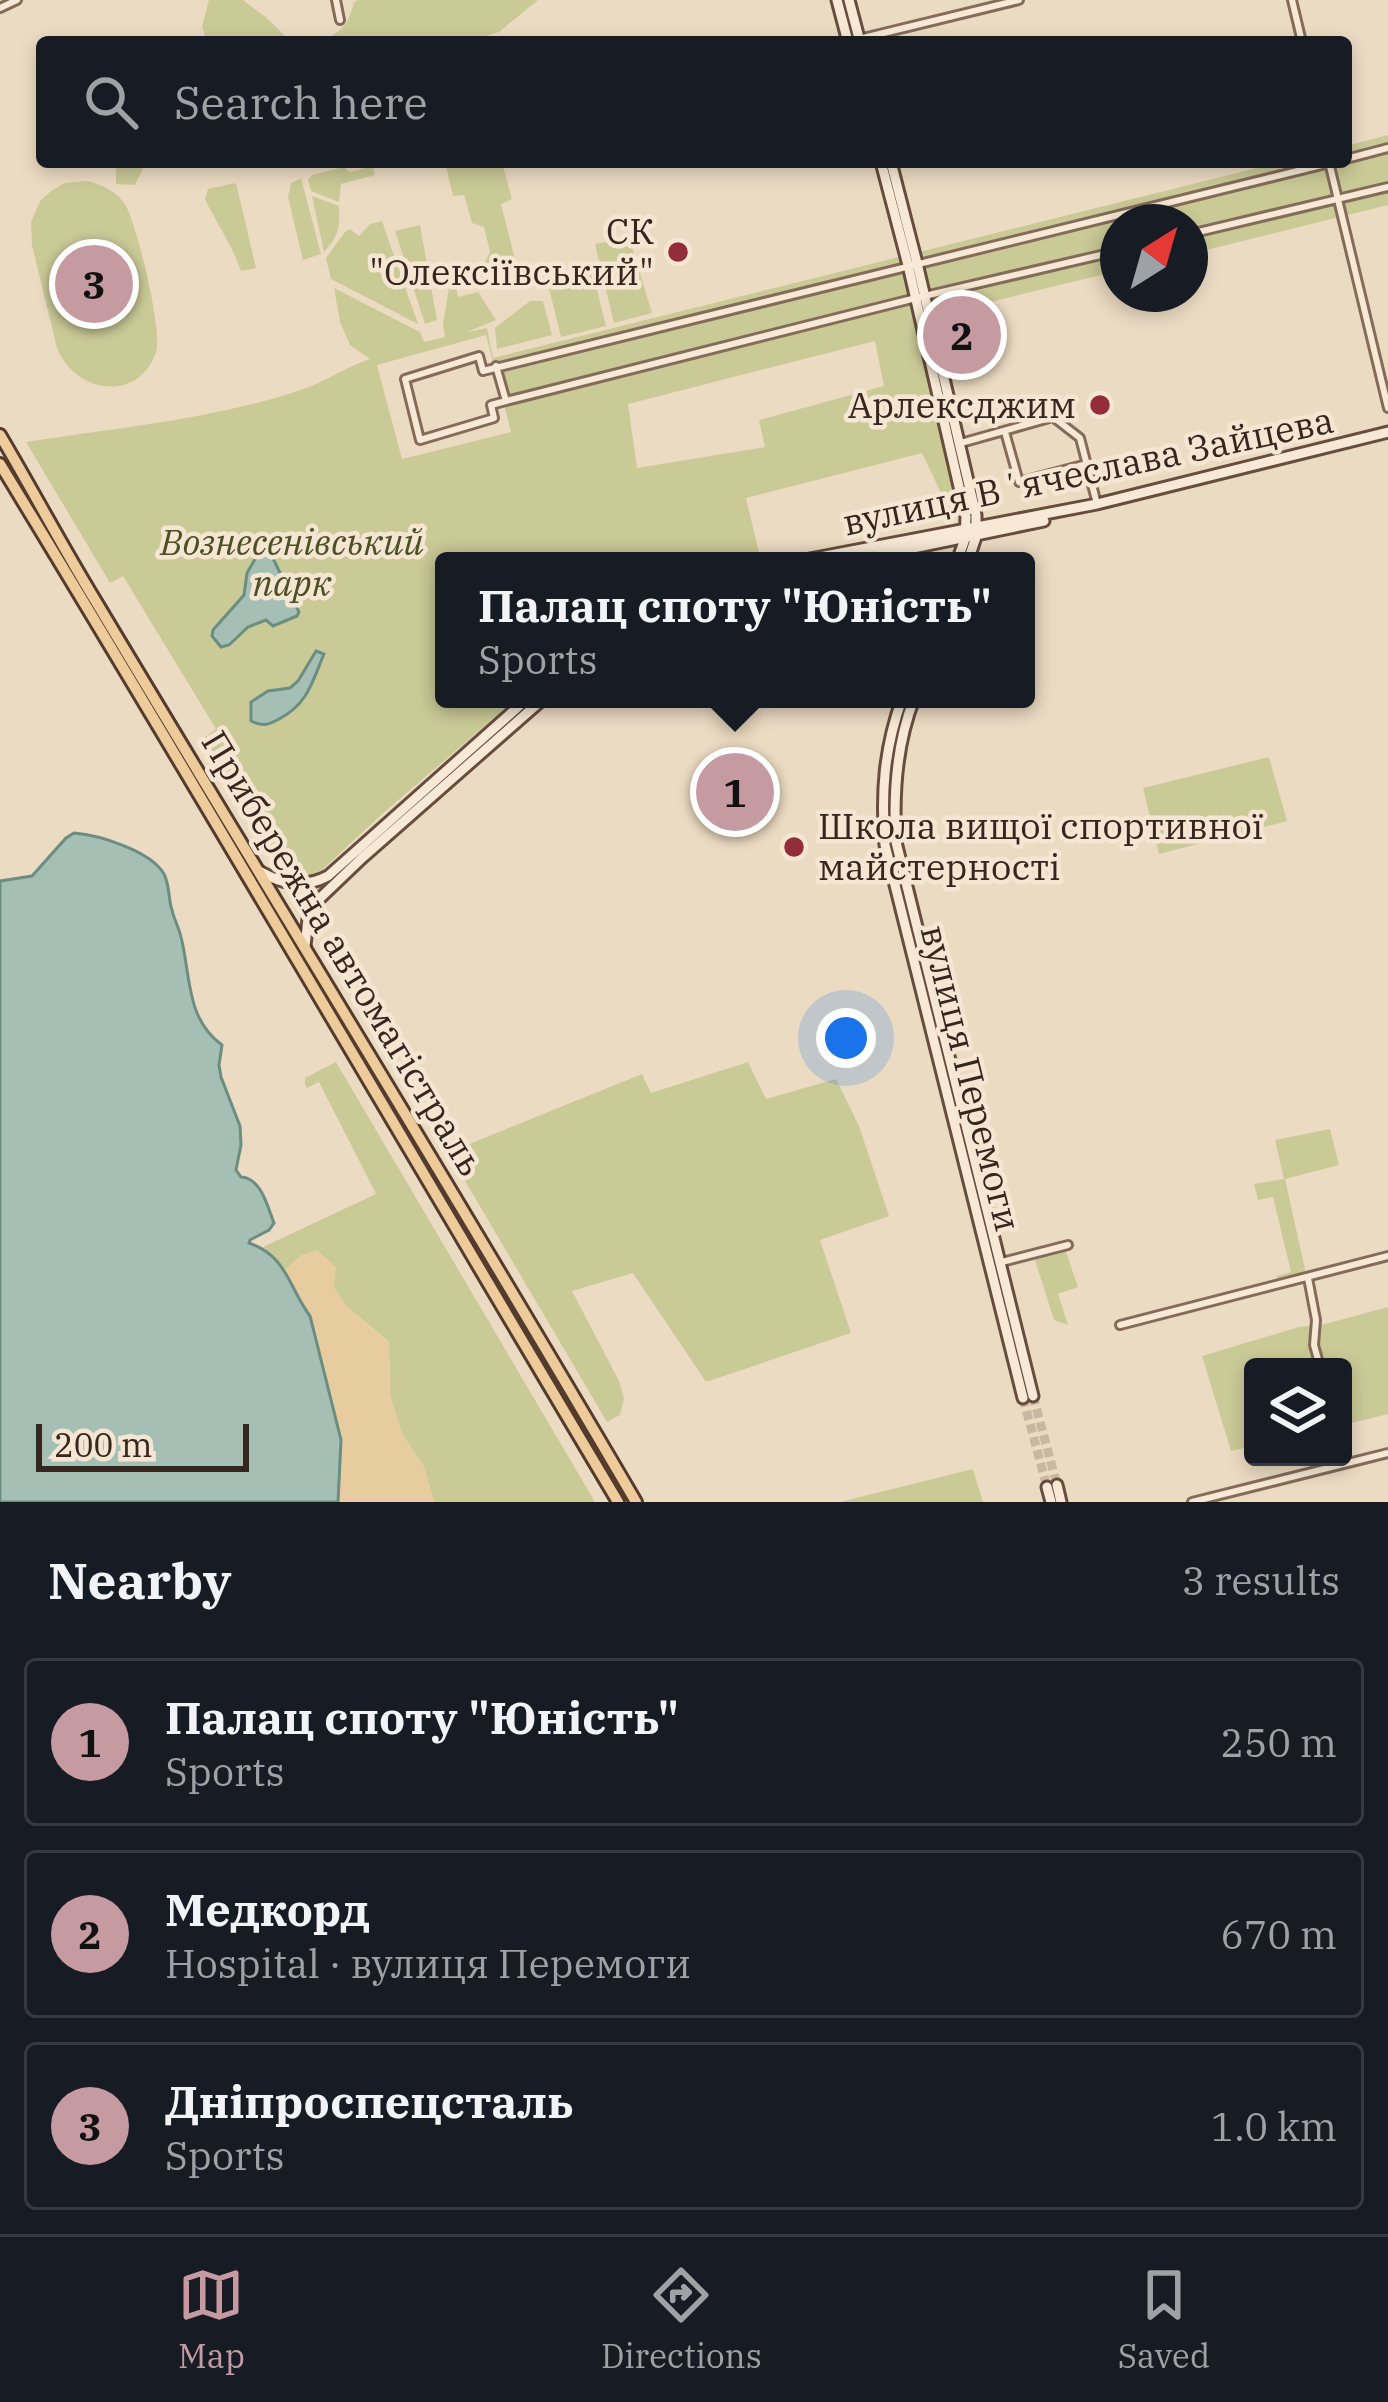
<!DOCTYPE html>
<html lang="en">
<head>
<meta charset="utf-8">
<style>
	:root { --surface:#171b24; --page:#20242c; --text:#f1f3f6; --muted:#9ea1a6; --line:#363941; --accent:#c69aa1 }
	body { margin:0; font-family:"IBM Plex Serif",serif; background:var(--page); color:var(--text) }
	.controls { position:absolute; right:36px; bottom:36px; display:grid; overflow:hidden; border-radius:12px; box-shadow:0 6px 18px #0003 }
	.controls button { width:108px; height:108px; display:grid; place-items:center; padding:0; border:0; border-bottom:3px solid var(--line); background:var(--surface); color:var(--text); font:60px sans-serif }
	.compass { position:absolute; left:1100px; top:204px; width:108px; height:108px; border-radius:50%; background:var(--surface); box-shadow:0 6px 18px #0003; rotate:37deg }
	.scale { position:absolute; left:36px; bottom:30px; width:213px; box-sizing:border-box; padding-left:12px; border:6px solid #36271e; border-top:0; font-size:33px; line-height:42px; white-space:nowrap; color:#36271e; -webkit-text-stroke:9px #f4e6d2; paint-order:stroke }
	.you { position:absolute; left:846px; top:1038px; width:42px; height:42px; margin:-30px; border:9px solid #fff; border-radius:50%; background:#1a73e8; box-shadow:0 0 0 18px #1a73e833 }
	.badge { display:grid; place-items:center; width:78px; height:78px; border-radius:50%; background:var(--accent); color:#111; font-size:39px; font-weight:700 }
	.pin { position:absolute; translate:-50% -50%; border:6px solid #fff; box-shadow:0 3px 12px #0006 }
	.popup { position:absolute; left:435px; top:552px; width:600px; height:156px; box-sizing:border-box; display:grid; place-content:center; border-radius:12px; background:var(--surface); filter:drop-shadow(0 3px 9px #0005); font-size:39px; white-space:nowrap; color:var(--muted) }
	.popup b { font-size:45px; color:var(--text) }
	.popup::after { content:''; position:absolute; left:50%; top:100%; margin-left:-24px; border:24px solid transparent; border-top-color:var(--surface) }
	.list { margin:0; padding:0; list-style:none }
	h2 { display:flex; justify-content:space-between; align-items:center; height:156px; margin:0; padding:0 48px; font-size:51px }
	h2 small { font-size:39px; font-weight:400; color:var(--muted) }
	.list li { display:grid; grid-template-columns:78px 1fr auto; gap:36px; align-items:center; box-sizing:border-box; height:168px; margin:0 24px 24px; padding:0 24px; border:3px solid var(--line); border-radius:12px }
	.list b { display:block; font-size:45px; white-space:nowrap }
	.list p { margin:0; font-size:39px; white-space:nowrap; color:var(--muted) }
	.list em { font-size:39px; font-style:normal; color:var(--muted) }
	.icon { flex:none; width:66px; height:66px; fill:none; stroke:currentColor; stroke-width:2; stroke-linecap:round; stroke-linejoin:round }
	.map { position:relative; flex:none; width:1388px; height:1502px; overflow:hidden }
	.search { position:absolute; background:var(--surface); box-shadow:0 6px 18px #0003; left:36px; right:36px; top:36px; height:132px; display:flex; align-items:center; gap:30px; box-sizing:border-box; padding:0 42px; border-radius:12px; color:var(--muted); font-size:45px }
	.sheet { height:732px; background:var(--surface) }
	nav { display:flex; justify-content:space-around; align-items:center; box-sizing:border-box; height:168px; border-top:3px solid var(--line); background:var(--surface); font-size:33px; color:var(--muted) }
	nav a { display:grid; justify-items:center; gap:6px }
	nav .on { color:var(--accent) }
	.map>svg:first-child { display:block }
	.green { fill:#caca97; fill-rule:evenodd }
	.sand { fill:#e7cca0 }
	.water { fill:#a5bfb4; stroke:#6c8d81; stroke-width:3 }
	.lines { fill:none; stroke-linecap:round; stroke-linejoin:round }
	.secondary-tunnel { stroke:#c8b7a2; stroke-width:9; stroke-dasharray:9 4.5; stroke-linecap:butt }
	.minor-casing { stroke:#856c5a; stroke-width:12 }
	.secondary-casing { stroke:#674d3d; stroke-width:15 }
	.primary-casing { stroke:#533b2e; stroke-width:16 }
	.minor { stroke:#f7e9d5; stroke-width:6 }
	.secondary { stroke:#f7e9d5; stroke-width:9 }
	.primary { stroke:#eecb9b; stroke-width:10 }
	.poi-dot { fill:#922d39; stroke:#f4e6d2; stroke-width:4.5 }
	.labels { text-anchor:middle; stroke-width:9; stroke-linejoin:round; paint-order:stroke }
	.poi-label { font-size:36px; fill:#36271e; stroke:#f4e6d2; text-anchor:end }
	.street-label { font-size:36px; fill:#36271e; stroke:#f4e6d2 }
	.park-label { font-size:36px; font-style:italic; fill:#4c5125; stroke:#f4e6d2 }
</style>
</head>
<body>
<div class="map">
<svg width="1388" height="1502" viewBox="0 0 1388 1502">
	<rect width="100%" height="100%" fill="#ecdbc3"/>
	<!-- green -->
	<path class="green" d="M209,0H243L268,19L291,42H207L202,27Z
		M358,0H538L499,32L476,39V42H318C341,33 348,26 354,2Z
		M1388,135V205L1190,254V222H1118V271L915,320L963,515L952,516L922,453L746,498L761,561H444V699H516L381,815L323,869L312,875L286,872L204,738L216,729L123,576L110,583L26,442C118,428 213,419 301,390C325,382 346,367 370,359L350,345L340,322L334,288L420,332L424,342L445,337L443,324L449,288L456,286L458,297L478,292L496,320L467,332L487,328L493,358L1281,162H1346V146ZM486,335L511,432L402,459L377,365ZM875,341L884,386L759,420L765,447L637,468L628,404Z
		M116,162H146L135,185L116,184Z
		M445,162H502L512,199L501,204L515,259L480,272L490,252L484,227L472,223L464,195L453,196Z
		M373,166L375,175L341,184L339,202L311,191L308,180L312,175L344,167L350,172Z
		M301,178L321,254L303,260L288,197L291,183Z
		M87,181C103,185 117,191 126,206C137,226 163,331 156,352C139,403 75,394 57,348L32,245L31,222L40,201L51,191L65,183Z
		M236,183L256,268L241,271C232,245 217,224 205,199L208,189Z
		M312,196L339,206C340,227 339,236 324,252Z
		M382,221L418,324L331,279L326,258L345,232L350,229L359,236L370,224Z
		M420,225L437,320L425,324L395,231Z
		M629,237L652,313L614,323L595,244Z
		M593,274L606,326L561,337L548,284Z
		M530,301H543L552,335L497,349L495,328Z
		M9,463L465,1225L459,1227L5,464Z
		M1269,757L1287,821L1159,854L1143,788Z
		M336,1062L595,1502H434L424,1467L402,1434L390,1395L389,1342L345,1305L334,1287L302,1255L285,1270L263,1247L376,1194L319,1082L307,1088L305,1084V1078Z
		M748,1062L766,1099L836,1079L859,1126L889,1216L820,1240L851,1333L706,1382L633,1273L572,1291L619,1381L624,1398L620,1415L607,1422L451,1157L457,1149L642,1074L651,1093Z
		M1330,1129L1339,1165L1285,1179L1307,1278L1279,1284L1277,1276L1291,1272L1273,1197L1258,1200L1254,1184L1284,1179L1275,1140Z
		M475,1243L629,1502H623L471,1245Z
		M1065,1249L1078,1287L1058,1294L1068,1325L1054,1320L1034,1257Z
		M1388,1307V1414L1343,1425V1367H1253V1446L1231,1451L1202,1356L1299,1327L1325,1324Z
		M973,1469L983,1502H840Z"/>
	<!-- sand -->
	<path class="sand" d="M317,1250L336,1267L334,1287L345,1305L389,1343L390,1395L402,1434L424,1467L434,1502H338L335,1412L310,1316L298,1300L285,1270L302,1255Z"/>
	<!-- water -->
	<path class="water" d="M261,549L269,550L299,612L297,616L273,626L266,620L248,627L229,645L221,647L212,636L213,630L244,595L247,573Z
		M316,651L324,654C312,682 308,704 279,719C268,725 263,727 251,721V702L268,691L290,688L298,681Z
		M74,833C99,835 151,851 164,874C170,886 168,898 172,910C174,919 179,928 181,937C191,977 186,1019 222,1045L219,1065L221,1077L240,1126L241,1145L236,1170L241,1177C261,1178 267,1205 274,1223L269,1230L250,1240L249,1243C287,1256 288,1286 310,1316L341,1440L338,1502H0V881L32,876L66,838Z"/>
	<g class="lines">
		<!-- secondary-tunnel -->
		<path class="secondary-tunnel" d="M1033,1396L1057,1485
			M1023,1398L1047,1487"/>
		<!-- minor casing -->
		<g class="minor-casing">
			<path id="minor" d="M336,0L340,20
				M1292,0L1302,42
				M0,8L17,0
				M859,39L1019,0
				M1346,159L1388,148
				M1329,162L1388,408
				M1190,234L1388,187
				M1118,251L916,298L506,401L491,405L494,418L420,440L405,379L479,356L483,371L1334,162
				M496,366L506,401
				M1005,432L1019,482L1087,464
				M961,443L1053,417L1080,438L1097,504
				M1002,1262L1068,1245
				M1308,1278L1316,1320L1314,1345L1320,1367
				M1120,1325L1388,1256
				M1343,1443L1347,1463
				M1192,1502L1388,1453"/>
		</g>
		<!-- secondary casing -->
		<g class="secondary-casing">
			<path id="secondary" d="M837,0L848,42
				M849,0L860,42
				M881,162L908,265L966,517L965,539L957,561
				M891,162L917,263L976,515V537L968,561
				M799,561L1097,504L1388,432
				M850,561L1044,521
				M902,699C884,749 881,793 885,845L1023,1398
				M914,699C896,745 893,793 896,842L1033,1396
				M259,871C282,884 303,889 328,876L527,699
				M305,946L308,919L316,902L362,858L543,699
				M1057,1485L1061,1502
				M1047,1487L1051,1502"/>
		</g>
		<!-- primary casing -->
		<g class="primary-casing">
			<path id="primary" d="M0,435C32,489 62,546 95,600C275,901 459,1199 636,1502
				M0,464C210,808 412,1156 618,1502"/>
		</g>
		<!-- minor -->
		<use href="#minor" class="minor"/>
		<!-- secondary -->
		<use href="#secondary" class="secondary"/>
		<!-- primary -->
		<use href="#primary" class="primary"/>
	</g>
	<!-- markers -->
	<g class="poi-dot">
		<circle cx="678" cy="252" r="12"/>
		<circle cx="1100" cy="405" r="12"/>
		<circle cx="794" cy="847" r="12"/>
	</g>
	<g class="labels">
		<!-- poi labels -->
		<g class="poi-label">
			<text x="654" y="244">СК<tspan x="654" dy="41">"Олексіївський"</tspan></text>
			<text x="1076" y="418">Арлексджим</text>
			<text x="818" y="839" text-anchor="start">Школа вищої спортивної<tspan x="818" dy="41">майстерності</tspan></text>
		</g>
		<!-- street labels -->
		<g class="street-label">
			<text transform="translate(1088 471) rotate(-12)" y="13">вулиця Вʼячеслава Зайцева</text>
			<text transform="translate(343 953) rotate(59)" y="13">Прибережна автомагістраль</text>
			<text transform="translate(971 1078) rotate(76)" y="13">вулиця Перемоги</text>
		</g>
		<!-- park labels -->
		<g class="park-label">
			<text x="292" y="555">Вознесенівський<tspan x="292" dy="41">парк</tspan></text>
		</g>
	</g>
</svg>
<div class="controls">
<button><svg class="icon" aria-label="layers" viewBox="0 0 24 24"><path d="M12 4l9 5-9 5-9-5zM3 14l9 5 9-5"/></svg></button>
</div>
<svg class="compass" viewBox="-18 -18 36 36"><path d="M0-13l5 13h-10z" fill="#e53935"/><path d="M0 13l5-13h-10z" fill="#9ea1a6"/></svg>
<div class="scale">200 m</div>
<div class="you"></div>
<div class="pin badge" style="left:735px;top:792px">1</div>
<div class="popup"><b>Палац споту &quot;Юність&quot;</b>Sports</div>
<div class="pin badge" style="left:962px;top:335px">2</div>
<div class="pin badge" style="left:94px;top:284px">3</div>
<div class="search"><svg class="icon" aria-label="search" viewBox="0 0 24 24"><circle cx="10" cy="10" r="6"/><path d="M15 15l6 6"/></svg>Search here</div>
</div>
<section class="sheet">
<h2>Nearby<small>3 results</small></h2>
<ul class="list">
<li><span class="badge">1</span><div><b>Палац споту &quot;Юність&quot;</b><p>Sports</p></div><em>250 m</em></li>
<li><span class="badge">2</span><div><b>Медкорд</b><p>Hospital · вулиця Перемоги</p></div><em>670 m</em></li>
<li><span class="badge">3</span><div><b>Дніпроспецсталь</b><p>Sports</p></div><em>1.0 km</em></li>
</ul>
</section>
<nav>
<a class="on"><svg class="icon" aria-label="map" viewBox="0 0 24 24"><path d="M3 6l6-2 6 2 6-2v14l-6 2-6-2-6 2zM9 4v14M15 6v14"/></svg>Map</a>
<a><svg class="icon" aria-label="directions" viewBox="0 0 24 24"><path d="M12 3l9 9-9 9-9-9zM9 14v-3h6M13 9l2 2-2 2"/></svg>Directions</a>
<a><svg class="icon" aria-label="saved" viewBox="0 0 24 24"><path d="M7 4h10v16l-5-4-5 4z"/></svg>Saved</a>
</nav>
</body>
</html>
